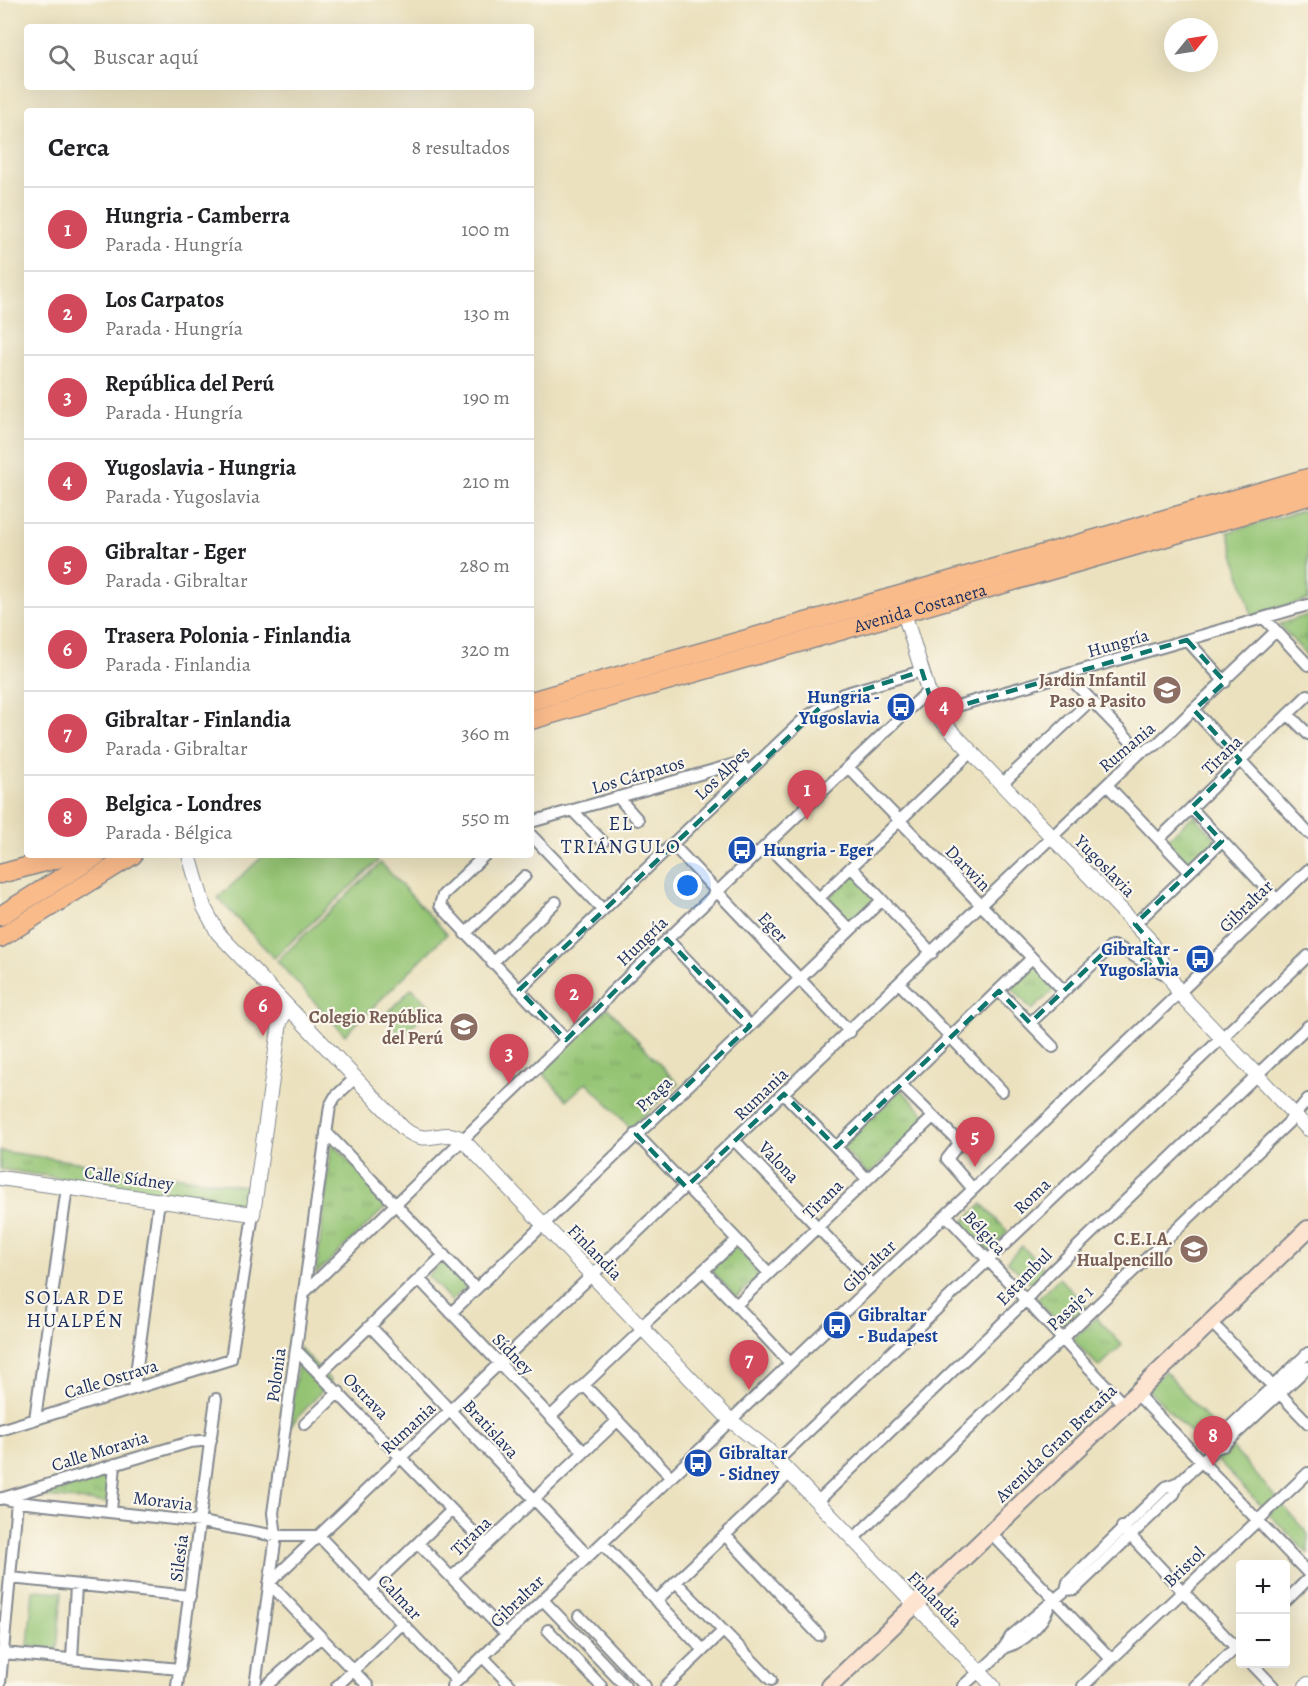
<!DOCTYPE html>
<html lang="es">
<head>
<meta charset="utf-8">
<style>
	:root { --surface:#fff; --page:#f2f2f2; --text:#202124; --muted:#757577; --line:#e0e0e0; --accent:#d1495b }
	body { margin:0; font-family:Alegreya,serif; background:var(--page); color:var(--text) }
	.controls { position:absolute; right:18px; bottom:18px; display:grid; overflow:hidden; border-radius:6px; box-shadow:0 6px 24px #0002 }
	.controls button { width:54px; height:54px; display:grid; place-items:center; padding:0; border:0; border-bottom:2px solid var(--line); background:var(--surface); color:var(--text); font:30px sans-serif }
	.compass { position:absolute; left:1164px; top:18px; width:54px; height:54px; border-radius:50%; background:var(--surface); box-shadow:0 6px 24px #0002; rotate:60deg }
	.you { position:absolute; left:688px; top:886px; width:21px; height:21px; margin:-15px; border:4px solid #fff; border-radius:50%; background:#1a73e8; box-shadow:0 0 0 9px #1a73e833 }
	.badge { display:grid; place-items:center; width:39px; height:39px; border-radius:50%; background:var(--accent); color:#fff; font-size:20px; font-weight:700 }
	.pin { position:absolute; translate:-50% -50px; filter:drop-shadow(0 2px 3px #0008) }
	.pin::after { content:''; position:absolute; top:32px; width:21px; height:18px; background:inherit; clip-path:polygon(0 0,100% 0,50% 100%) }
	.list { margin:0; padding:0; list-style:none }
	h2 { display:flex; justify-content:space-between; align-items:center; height:78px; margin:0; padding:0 24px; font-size:26px }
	h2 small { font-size:20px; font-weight:400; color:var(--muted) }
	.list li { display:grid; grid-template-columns:39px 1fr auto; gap:18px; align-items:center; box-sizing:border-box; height:84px; padding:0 24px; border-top:2px solid var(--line) }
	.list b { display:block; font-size:22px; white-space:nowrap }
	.list p { margin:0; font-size:20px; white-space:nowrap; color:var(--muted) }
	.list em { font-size:20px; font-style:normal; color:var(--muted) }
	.icon { flex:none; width:33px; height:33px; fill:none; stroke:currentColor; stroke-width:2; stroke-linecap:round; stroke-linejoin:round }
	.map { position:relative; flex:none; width:1308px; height:1686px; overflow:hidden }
	.search { position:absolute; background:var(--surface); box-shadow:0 6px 24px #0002; left:24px; top:24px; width:510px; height:66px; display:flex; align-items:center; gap:15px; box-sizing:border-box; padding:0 21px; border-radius:6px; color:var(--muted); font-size:22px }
	.panel { position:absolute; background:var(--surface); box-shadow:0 6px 24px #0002; left:24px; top:108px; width:510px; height:750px; border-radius:6px }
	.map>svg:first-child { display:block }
	.grass { fill:#94c473; stroke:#587a68; stroke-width:1.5 }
	.park { fill:url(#park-tufts); stroke:#587a68; stroke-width:1.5 }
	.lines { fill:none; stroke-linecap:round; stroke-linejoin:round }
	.minor-casing { stroke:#83888e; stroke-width:14 }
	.tertiary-casing { stroke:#83888e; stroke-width:16 }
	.secondary-casing { stroke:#83888e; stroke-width:20 }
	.primary-casing { stroke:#83888e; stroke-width:21 }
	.minor { stroke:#fff; stroke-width:10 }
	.tertiary { stroke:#fff; stroke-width:14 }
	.secondary { stroke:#fde4d1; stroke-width:16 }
	.primary { stroke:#fabb8b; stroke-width:18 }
	.marked { fill:none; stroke:#0f766e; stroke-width:4.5; stroke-dasharray:12 8; stroke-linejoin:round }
	.labels { text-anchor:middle; stroke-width:4.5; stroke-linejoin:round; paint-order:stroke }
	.street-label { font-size:18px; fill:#1b2f5e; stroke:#fbf7ec }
	.education-label { font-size:18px; font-weight:bold; fill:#785e54; stroke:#fbf7ec; text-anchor:end }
	.transit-label { font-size:18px; font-weight:bold; fill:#164399; stroke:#fbf7ec; text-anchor:start }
	.neighbourhood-label { font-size:20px; letter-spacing:1.5px; fill:#1b2f5e; stroke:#fbf7ec }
</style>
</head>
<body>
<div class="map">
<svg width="1308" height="1686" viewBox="0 0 1308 1686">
	<defs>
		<pattern id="park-tufts" width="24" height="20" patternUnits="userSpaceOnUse" patternTransform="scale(1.5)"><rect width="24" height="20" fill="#94c473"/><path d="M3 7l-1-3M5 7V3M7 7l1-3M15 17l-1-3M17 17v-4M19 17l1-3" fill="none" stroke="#78a062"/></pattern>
	</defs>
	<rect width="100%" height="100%" fill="#fbf7ec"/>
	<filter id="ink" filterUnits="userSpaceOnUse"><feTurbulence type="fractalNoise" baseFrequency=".0167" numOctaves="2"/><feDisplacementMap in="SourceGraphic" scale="12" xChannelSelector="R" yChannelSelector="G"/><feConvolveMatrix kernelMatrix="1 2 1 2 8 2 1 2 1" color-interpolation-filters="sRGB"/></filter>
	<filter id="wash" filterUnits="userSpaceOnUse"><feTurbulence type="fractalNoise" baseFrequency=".008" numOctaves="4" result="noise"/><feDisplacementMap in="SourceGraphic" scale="24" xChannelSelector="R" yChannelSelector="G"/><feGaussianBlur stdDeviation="1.35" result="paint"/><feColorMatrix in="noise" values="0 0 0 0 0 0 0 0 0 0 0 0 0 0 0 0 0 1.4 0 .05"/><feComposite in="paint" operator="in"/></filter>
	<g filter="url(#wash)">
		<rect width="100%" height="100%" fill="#ebe1be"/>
		<!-- grass -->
		<path class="grass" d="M1308,509V600L1252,616L1228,532Z
			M264,855H372L378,861L274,958L218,898Z
			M381,863L447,934L345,1035L277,961Z
			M412,988L431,1007L402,1036L383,1017Z
			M1022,1246L1045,1270L1031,1284L1007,1261Z
			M443,1261L467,1286L451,1301L428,1276Z
			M300,1348L331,1381L289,1427Z
			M1165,1371L1308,1534V1554L1147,1388Z
			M33,1590L62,1592L57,1649L28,1646Z"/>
		<!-- park -->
		<path class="park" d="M1308,615V657L1279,624Z
			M1194,815L1217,840L1189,867L1165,841Z
			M856,873L879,898L851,924L827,899Z
			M1034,965L1056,988L1032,1010L1011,987Z
			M607,1007L678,1084L630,1128L587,1082L567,1100L539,1069Z
			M901,1089L928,1118L868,1175L841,1146Z
			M332,1142L389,1204L316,1274Z
			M0,1151L251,1187L248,1202L242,1205L0,1169Z
			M982,1204L1008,1232L985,1254L959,1226Z
			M736,1247L761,1275L736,1297L711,1270Z
			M1059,1278L1088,1308L1065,1330L1037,1300Z
			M1096,1317L1122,1345L1099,1367L1073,1340Z
			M112,1471L109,1503L34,1496Z"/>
	</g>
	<g filter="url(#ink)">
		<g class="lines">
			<!-- minor casing -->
			<g class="minor-casing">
				<path id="minor" d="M1264,618L1308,665
					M1187,640L1225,682
					M1067,675L1141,752
					M1194,710L1308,833
					M936,712L1308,605
					M1288,714L1308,734
					M848,767L1064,991
					M1002,784L1091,700
					M1107,785L1189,871
					M618,797L638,820
					M1191,808L1277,900
					M572,810L603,842
					M531,822L735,764L743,766L744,776
					M531,835L603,910
					M1159,839L1308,695
					M672,844L850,1032
					M767,845L850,930
					M485,855L443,895L440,905L566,1040
					M851,867L932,953
					M819,898L971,752
					M1135,924L1222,841
					M465,934L525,876
					M667,939L750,1026
					M492,963L556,902
					M900,984L1002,1091
					M519,990L806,717L843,694L922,671
					M999,991L1053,1047
					M1030,1023L1112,946C1120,945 1154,970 1167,975
					M901,1085L957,1140L958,1145L947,1159L973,1189
					M784,1094L867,1179
					M326,1132L476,1289
					M636,1134L769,1273
					M735,1141L873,1285
					M836,1147L1032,958
					M946,1215L1124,1405
					M704,1271L790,1363
					M419,1279L584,1452
					M304,1293L597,1010L611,993L928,691
					M736,1305L933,1117
					M451,1313L882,900
					M1211,1322L1308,1423
					M370,1326L588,1556
					M296,1350L486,1545
					M321,1373L444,1255
					M584,1385L671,1477
					M134,1389L159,1200
					M1136,1393L1308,1573
					M550,1417L643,1329L647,1321L736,1241
					M35,1419L67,1187
					M305,1424L339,1392
					M0,1430L231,1359L253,1214
					M1216,1448L1217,1439L1308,1353
					M778,1460L1308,956
					M2,1498L17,1502L201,1522L276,1536H319L457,1681
					M0,1499L190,1442L211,1440
					M817,1502L1018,1308L1050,1273L1308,1026
					M111,1511L115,1464
					M1122,1527L1240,1652
					M991,1533L1111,1659
					M725,1535L819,1635
					M853,1539L1288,1123L1308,1099
					M418,1543L506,1634
					M602,1543L703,1650
					M452,1577L617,1421
					M10,1578L190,1596
					M676,1582L771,1680
					M370,1589L452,1510
					M1066,1590L1075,1589L1174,1494L1179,1482
					M543,1600L625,1686
					M656,1601L790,1473
					M1286,1601L1308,1579
					M579,1616L645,1686
					M548,1630L601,1686
					M1006,1647C1024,1642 1043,1624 1049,1606
					M3,1653L180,1669
					M483,1657L511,1686
					M72,1659L76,1585
					M1252,1664L1273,1686
					M0,1683L17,1502
					M177,1686L216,1399
					M255,1686L276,1536L273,1513L330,1106L335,1097L355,1078
					M266,1686L321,1637
					M337,1686L402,1624
					M368,1686L269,1583L1141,752L1156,745L1276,631
					M452,1686L1308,870
					M666,1686L723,1631
					M963,1686C980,1670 1000,1658 1011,1636L1066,1590L1068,1582L1166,1487L1179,1482L1216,1448L1223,1446L1308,1367
					M1083,1686L1308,1473
					M1195,1686L1240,1644"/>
			</g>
			<!-- tertiary casing -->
			<g class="tertiary-casing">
				<path id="tertiary" d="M904,613L932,703L940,719L1148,938L1179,993L1308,1129
					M189,855L204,907L218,933L403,1128C429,1150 442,1125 463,1140L730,1420L767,1449L993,1686
					M0,1178L253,1214L280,1022L288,1007
					M1306,1686L1308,1684"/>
			</g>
			<!-- secondary casing -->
			<g class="secondary-casing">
				<path id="secondary" d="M830,1686L1308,1229"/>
			</g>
			<!-- primary casing -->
			<g class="primary-casing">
				<g id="primary">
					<path d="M531,701L1308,478"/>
					<path id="s1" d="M531,720L1308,496"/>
					<path d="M0,874L71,855"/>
					<path d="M0,916L98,855"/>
					<path d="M0,938L133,855"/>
				</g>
			</g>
			<!-- minor -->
			<use href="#minor" class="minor"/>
			<!-- tertiary -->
			<use href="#tertiary" class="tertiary"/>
			<!-- secondary -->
			<use href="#secondary" class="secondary"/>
			<!-- primary -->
			<use href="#primary" class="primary"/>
		</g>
	</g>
	<!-- marked area -->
	<path class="marked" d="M1187,640L1225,682L1194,710L1240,760L1191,808L1222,841L1135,924L1154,946L1167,975L1114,943L1030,1023L999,991L836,1147L784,1094L686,1187L636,1134L750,1026L667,939L566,1040L519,990L826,702L922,671L935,713Z"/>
	<!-- icons -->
	<defs>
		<g id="school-disc" transform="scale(1.5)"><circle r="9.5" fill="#8d6e63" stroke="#fbf7ec"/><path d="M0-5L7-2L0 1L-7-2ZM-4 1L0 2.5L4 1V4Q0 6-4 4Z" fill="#fff"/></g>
		<g id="bus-disc" transform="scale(1.5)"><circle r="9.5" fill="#1a4fb4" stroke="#fbf7ec"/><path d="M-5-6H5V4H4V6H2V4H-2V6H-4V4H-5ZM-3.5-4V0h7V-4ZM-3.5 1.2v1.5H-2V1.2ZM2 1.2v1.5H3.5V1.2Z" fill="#fff"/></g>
	</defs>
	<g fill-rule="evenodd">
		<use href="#school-disc" x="1167" y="690"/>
		<use href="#bus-disc" x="901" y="707"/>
		<use href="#bus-disc" x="742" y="850"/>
		<use href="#bus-disc" x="1200" y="959"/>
		<use href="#school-disc" x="464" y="1027"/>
		<use href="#school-disc" x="1194" y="1249"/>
		<use href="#bus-disc" x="837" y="1325"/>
		<use href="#bus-disc" x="698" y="1463"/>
	</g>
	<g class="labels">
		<!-- street labels -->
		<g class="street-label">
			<text dy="6" stroke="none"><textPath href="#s1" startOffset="405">Avenida Costanera</textPath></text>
			<text transform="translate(1118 643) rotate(-16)" y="6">Hungría</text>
			<text transform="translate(1127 747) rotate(-40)" y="6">Rumania</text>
			<text transform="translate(1222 755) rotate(-44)" y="6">Tirana</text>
			<text transform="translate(722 773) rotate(-44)" y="6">Los Alpes</text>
			<text transform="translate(638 775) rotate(-16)" y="6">Los Cárpatos</text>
			<text transform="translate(1105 866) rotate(46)" y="6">Yugoslavia</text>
			<text transform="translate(968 868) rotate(46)" y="6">Darwin</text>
			<text transform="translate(1246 906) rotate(-44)" y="6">Gibraltar</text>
			<text transform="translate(773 927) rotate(47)" y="6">Eger</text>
			<text transform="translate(642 941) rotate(-44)" y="6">Hungría</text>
			<text transform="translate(654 1094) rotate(-44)" y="6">Praga</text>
			<text transform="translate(761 1094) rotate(-44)" y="6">Rumania</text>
			<text transform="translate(779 1162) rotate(46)" y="6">Valona</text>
			<text transform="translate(129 1178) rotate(8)" y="6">Calle Sídney</text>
			<text transform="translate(1032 1196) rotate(-44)" y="6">Roma</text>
			<text transform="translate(823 1199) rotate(-44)" y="6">Tirana</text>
			<text transform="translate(985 1233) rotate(47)" y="6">Bélgica</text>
			<text transform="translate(595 1252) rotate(46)" y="6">Finlandia</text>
			<text transform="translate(869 1266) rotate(-44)" y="6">Gibraltar</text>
			<text transform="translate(1024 1277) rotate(-46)" y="6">Estambul</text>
			<text transform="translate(1070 1308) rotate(-44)" y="6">Pasaje 1</text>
			<text transform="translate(513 1354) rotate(46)" y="6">Sídney</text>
			<text transform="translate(276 1375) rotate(-82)" y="6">Polonia</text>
			<text transform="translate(111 1379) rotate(-17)" y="6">Calle Ostrava</text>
			<text transform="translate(366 1396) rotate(46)" y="6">Ostrava</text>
			<text transform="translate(408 1428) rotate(-43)" y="6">Rumania</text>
			<text transform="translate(491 1429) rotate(47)" y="6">Bratislava</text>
			<text transform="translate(1056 1443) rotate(-44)" y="6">Avenida Gran Bretaña</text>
			<text transform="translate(100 1451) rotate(-17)" y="6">Calle Moravia</text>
			<text transform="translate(163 1501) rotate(7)" y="6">Moravia</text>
			<text transform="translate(471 1536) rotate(-44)" y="6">Tirana</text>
			<text transform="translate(179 1558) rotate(-82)" y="6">Silesia</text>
			<text transform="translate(1184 1567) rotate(-44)" y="6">Bristol</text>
			<text transform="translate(400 1597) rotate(47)" y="6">Calmar</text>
			<text transform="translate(935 1599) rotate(46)" y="6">Finlandia</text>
			<text transform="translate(517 1601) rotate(-44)" y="6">Gibraltar</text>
		</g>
		<!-- education labels -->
		<g class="education-label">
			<text x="1146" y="686">Jardin Infantil<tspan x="1146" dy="21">Paso a Pasito</tspan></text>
			<text x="443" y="1023">Colegio República<tspan x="443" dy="21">del Perú</tspan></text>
			<text x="1173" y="1245">C.E.I.A.<tspan x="1173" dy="21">Hualpencillo</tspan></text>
		</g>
		<!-- transit labels -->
		<g class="transit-label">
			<text x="880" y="703" text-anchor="end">Hungria -<tspan x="880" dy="21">Yugoslavia</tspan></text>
			<text x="763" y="856">Hungria - Eger</text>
			<text x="1179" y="955" text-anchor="end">Gibraltar -<tspan x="1179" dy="21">Yugoslavia</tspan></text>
			<text x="858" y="1321">Gibraltar<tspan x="858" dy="21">- Budapest</tspan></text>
			<text x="719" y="1459">Gibraltar<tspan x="719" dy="21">- Sidney</tspan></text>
		</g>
		<!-- neighbourhood labels -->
		<g class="neighbourhood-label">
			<text x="621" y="830">EL<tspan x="621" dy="23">TRIÁNGULO</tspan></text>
			<text x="75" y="1304">SOLAR DE<tspan x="75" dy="23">HUALPÉN</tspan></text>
		</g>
	</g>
</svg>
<div class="controls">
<button>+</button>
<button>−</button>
</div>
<svg class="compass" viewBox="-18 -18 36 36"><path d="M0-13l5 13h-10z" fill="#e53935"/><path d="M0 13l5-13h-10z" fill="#757577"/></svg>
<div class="you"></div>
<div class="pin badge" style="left:807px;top:820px">1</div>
<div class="pin badge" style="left:574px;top:1024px">2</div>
<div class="pin badge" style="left:509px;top:1084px">3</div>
<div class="pin badge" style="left:944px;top:737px">4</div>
<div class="pin badge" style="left:975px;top:1167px">5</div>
<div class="pin badge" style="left:263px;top:1036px">6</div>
<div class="pin badge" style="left:749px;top:1390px">7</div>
<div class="pin badge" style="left:1213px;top:1466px">8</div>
<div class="search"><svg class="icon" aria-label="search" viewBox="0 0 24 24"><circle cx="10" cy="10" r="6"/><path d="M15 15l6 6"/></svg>Buscar aquí</div>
<section class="panel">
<h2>Cerca<small>8 resultados</small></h2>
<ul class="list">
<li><span class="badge">1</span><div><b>Hungria - Camberra</b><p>Parada · Hungría</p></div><em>100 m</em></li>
<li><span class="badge">2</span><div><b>Los Carpatos</b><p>Parada · Hungría</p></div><em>130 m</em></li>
<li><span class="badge">3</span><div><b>República del Perú</b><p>Parada · Hungría</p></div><em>190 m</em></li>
<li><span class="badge">4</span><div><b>Yugoslavia - Hungria</b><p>Parada · Yugoslavia</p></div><em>210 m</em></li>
<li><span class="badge">5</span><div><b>Gibraltar - Eger</b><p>Parada · Gibraltar</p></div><em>280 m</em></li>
<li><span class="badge">6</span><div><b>Trasera Polonia - Finlandia</b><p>Parada · Finlandia</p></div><em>320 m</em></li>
<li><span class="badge">7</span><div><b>Gibraltar - Finlandia</b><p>Parada · Gibraltar</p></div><em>360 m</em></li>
<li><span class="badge">8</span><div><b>Belgica - Londres</b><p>Parada · Bélgica</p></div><em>550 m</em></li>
</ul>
</section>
</div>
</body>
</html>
